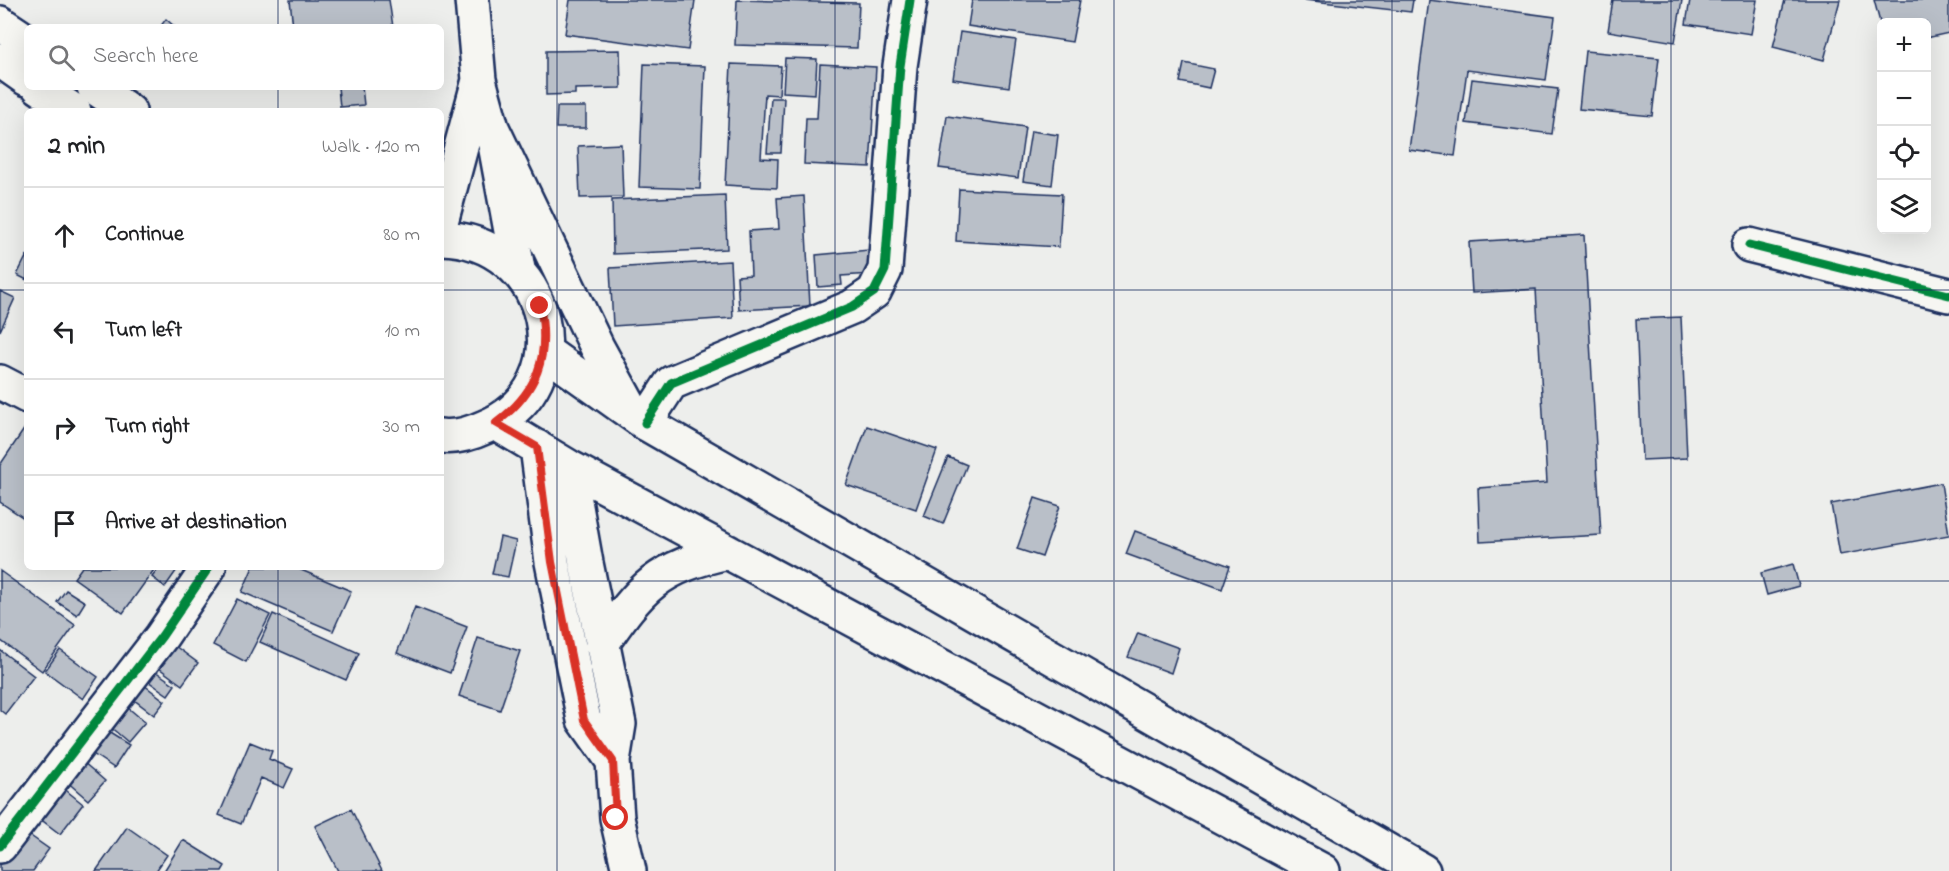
<!DOCTYPE html>
<html lang="en">
<head>
<meta charset="utf-8">
<style>
	:root { --surface:#fff; --page:#f2f2f2; --text:#202124; --muted:#757577; --line:#e0e0e0 }
	body { margin:0; font-family:"Indie Flower",sans-serif; background:var(--page); color:var(--text) }
	.controls { position:absolute; right:18px; top:18px; display:grid; overflow:hidden; border-radius:9px; box-shadow:0 6px 24px #0002 }
	.controls button { width:54px; height:54px; display:grid; place-items:center; padding:0; border:0; border-bottom:2px solid var(--line); background:var(--surface); color:var(--text); font:30px sans-serif }
	.stop { position:absolute; width:18px; height:18px; margin:-14px; border:4px solid #d93025; border-radius:50%; background:#fff }
	.stop.end { background:#d93025; border-color:#fff; box-shadow:0 2px 6px #0008 }
	.list { margin:0; padding:0; list-style:none }
	h2 { display:flex; justify-content:space-between; align-items:center; height:78px; margin:0; padding:0 24px; font-size:26px }
	h2 small { font-size:20px; font-weight:400; color:var(--muted) }
	.list li { display:grid; grid-template-columns:39px 1fr auto; gap:18px; align-items:center; box-sizing:border-box; height:96px; padding:0 24px; border-top:2px solid var(--line) }
	.list b { display:block; font-size:22px; white-space:nowrap }
	.list em { font-size:20px; font-style:normal; color:var(--muted) }
	.icon { flex:none; width:33px; height:33px; fill:none; stroke:currentColor; stroke-width:2; stroke-linecap:round; stroke-linejoin:round }
	.map { position:relative; flex:none; width:1949px; height:871px; overflow:hidden }
	.search { position:absolute; background:var(--surface); box-shadow:0 6px 24px #0002; left:24px; top:24px; width:420px; height:66px; display:flex; align-items:center; gap:15px; box-sizing:border-box; padding:0 21px; border-radius:9px; color:var(--muted); font-size:22px }
	.panel { position:absolute; background:var(--surface); box-shadow:0 6px 24px #0002; left:24px; top:108px; width:420px; height:462px; border-radius:9px }
	.map>svg:first-child { display:block }
	.building { fill:#b9bfc8; stroke:#1b2f5e; stroke-width:1.5 }
	.lines { fill:none; stroke-linecap:round; stroke-linejoin:round }
	.minor-casing { stroke:#1b2f5e; stroke-width:38 }
	.secondary-casing { stroke:#1b2f5e; stroke-width:38 }
	.minor { stroke:#f6f6f2; stroke-width:33 }
	.secondary { stroke:#f6f6f2; stroke-width:33 }
	.cycleway-casing { stroke:#f6f6f2; stroke-width:13 }
	.cycleway { stroke:#00873e; stroke-width:9 }
	.route { stroke:#d93025; stroke-width:8 }
	.grid { fill:none; stroke:#1b2f5e; stroke-width:1.5; stroke-opacity:0.55 }
</style>
</head>
<body>
<div class="map">
<svg width="1949" height="871" viewBox="0 0 1949 871">
	<rect width="100%" height="100%" fill="#edeeec"/>
	<filter id="ink" filterUnits="userSpaceOnUse"><feTurbulence type="fractalNoise" baseFrequency=".0167" numOctaves="2"/><feDisplacementMap in="SourceGraphic" scale="12" xChannelSelector="R" yChannelSelector="G"/><feConvolveMatrix kernelMatrix="1 2 1 2 8 2 1 2 1" color-interpolation-filters="sRGB"/></filter>
	<g filter="url(#ink)">
		<!-- building -->
		<path class="building" d="M290,0H389L393,27H293Z
			M570,0H695L688,50L565,34Z
			M737,0L859,3L857,48L735,45Z
			M972,0H1080L1072,42L968,26Z
			M1304,0H1413L1411,12Z
			M1429,0L1555,17L1546,80L1467,70L1455,156L1409,150Z
			M1613,0H1682L1675,42L1608,31Z
			M1690,0H1757L1751,34L1686,24Z
			M1785,0H1840L1824,60L1773,47Z
			M1874,0H1949V33L1926,38V22H1882V30Z
			M166,19L175,27H160Z
			M960,32L1016,40L1009,87L953,79Z
			M620,50L621,88L575,89V94L546,95V51Z
			M1585,51L1659,58L1652,116L1579,109Z
			M785,58L817,59L815,94L783,92Z
			M1184,63L1214,69L1209,88L1180,82Z
			M644,64L705,66L700,189L639,187Z
			M731,64L781,66L779,95L765,94L761,158L778,159L777,188L725,185Z
			M820,64L876,67L870,167L804,164L806,118H817Z
			M1472,79L1558,89L1552,134L1466,123Z
			M338,87H362L364,105L340,107Z
			M771,98H784L781,153H767Z
			M557,107H586V128H556Z
			M947,116L1025,127L1018,178L939,168Z
			M1031,131L1058,135L1052,185L1023,181Z
			M621,144L623,197L580,198L578,146Z
			M959,189L1062,194L1059,247L956,241Z
			M725,195L727,249L613,254L612,200Z
			M804,196L810,306L739,310L737,276L751,275L749,231L779,229L777,198Z
			M1584,235L1601,535L1480,542L1478,488L1547,483L1536,289L1472,293L1469,242Z
			M869,250L871,274L841,276L842,285L818,287L816,255Z
			M27,255V280L17,275Z
			M730,261L733,318L613,326L610,268Z
			M0,291L15,298L0,331Z
			M1681,317L1687,458L1642,460L1636,319Z
			M27,425V520L0,502V465Z
			M867,426L937,450L916,509L846,485Z
			M948,457L967,465L943,524L924,516Z
			M1941,483L1949,535L1840,555L1831,504Z
			M1035,498L1060,506L1042,557L1017,549Z
			M1135,531L1230,566L1222,589L1126,554Z
			M500,537L516,541L508,577L492,574Z
			M1793,564L1799,586L1767,595L1761,573Z
			M82,567H156L123,613L74,578Z
			M160,567H179L165,587L152,577Z
			M253,567H294L351,591L333,631L242,592Z
			M0,571L75,625L42,671L0,640Z
			M66,590L85,602L77,615L57,602Z
			M237,599L270,615L246,662L213,645Z
			M415,607L467,627L450,673L397,653Z
			M273,614L359,653L346,680L260,642Z
			M1138,633L1179,648L1171,673L1128,657Z
			M478,638L520,651L500,710L459,696Z
			M175,646L198,663L182,685L159,668Z
			M0,650L34,676L5,714L0,710Z
			M60,650L98,677L83,699L45,671Z
			M155,671L175,685L168,695L148,681Z
			M144,685L165,701L154,715L133,699Z
			M126,706L145,722L128,742L109,726Z
			M105,730L129,745L114,768L90,752Z
			M250,742L272,751L269,759L293,769L284,788L261,778L241,824L219,815Z
			M82,761L105,781L88,800L65,780Z
			M62,787L83,804L60,834L39,818Z
			M351,809L382,871H338L315,826Z
			M127,827L167,855L156,871H96Z
			M25,832L49,849L33,871H0V865Z
			M183,840L225,866L222,871H164Z"/>
		<g class="lines">
			<!-- minor casing -->
			<g class="minor-casing">
				<path id="minor" d="M1749,245L1949,295
					M0,382L27,396
					M645,423L671,383L852,307L874,292L885,270L900,66L910,0
					M0,846L162,636L209,567"/>
			</g>
			<!-- secondary casing -->
			<g class="secondary-casing">
				<path id="secondary" d="M472,0L479,80L492,128L518,269
					M0,23L27,41
					M0,60L27,79
					M39,87L74,111
					M94,87L129,111
					M492,128L597,347L631,409
					M441,222L479,80
					M441,238C551,240 585,385 485,427C472,433 456,438 441,436
					M544,351L645,423L1423,871
					M496,423L569,467L1323,871
					M537,447L552,562L584,720L613,761
					M569,467L586,563L619,724L613,761L617,818L629,871
					M602,644C641,587 658,567 728,552"/>
			</g>
			<!-- minor -->
			<use href="#minor" class="minor"/>
			<!-- secondary -->
			<use href="#secondary" class="secondary"/>
			<!-- cycleway casing -->
			<g class="cycleway-casing">
				<path id="cycleway" d="M1749,245L1949,295
					M645,423L671,383L852,307L874,292L885,270L900,66L910,0
					M0,846L162,636L209,567"/>
			</g>
			<!-- cycleway -->
			<use href="#cycleway" class="cycleway"/>
		</g>
	</g>
	<g class="lines" filter="url(#ink)">
		<!-- route -->
		<path class="route" d="M540,306C550,357 538,391 496,423L537,447L552,562L584,720L613,761L616,818"/>
	</g>
	<!-- grid -->
	<path class="grid" d="M278,0V27M557,0V871M835,0V871M1114,0V871M1392,0V871M1671,0V871M278,87V111M0,290H27M441,290H1949M278,567V871M0,581H1949"/>
</svg>
<div class="controls">
<button>+</button>
<button>−</button>
<button><svg class="icon" aria-label="locate" viewBox="0 0 24 24"><circle cx="12" cy="12" r="6"/><path d="M12 2v4M12 18v4M2 12h4M18 12h4"/></svg></button>
<button><svg class="icon" aria-label="layers" viewBox="0 0 24 24"><path d="M12 4l9 5-9 5-9-5zM3 14l9 5 9-5"/></svg></button>
</div>
<div class="stop" style="left:616px;top:818px"></div>
<div class="stop end" style="left:540px;top:306px"></div>
<div class="search"><svg class="icon" aria-label="search" viewBox="0 0 24 24"><circle cx="10" cy="10" r="6"/><path d="M15 15l6 6"/></svg>Search here</div>
<section class="panel">
<h2>2 min<small>Walk · 120 m</small></h2>
<ul class="list">
<li><svg class="icon" aria-label="ahead" viewBox="0 0 24 24"><path d="M12 20V5M6 11l6-6 6 6"/></svg><div><b>Continue</b></div><em>80 m</em></li>
<li><svg class="icon" aria-label="left" viewBox="0 0 24 24"><path d="M17 20v-9H6M10 6l-5 5 5 5"/></svg><div><b>Turn left</b></div><em>10 m</em></li>
<li><svg class="icon" aria-label="right" viewBox="0 0 24 24"><path d="M7 20v-9h11M14 6l5 5-5 5"/></svg><div><b>Turn right</b></div><em>30 m</em></li>
<li><svg class="icon" aria-label="arrive" viewBox="0 0 24 24"><path d="M6 21V4h12l-3 4 3 4H6"/></svg><div><b>Arrive at destination</b></div></li>
</ul>
</section>
</div>
</body>
</html>
